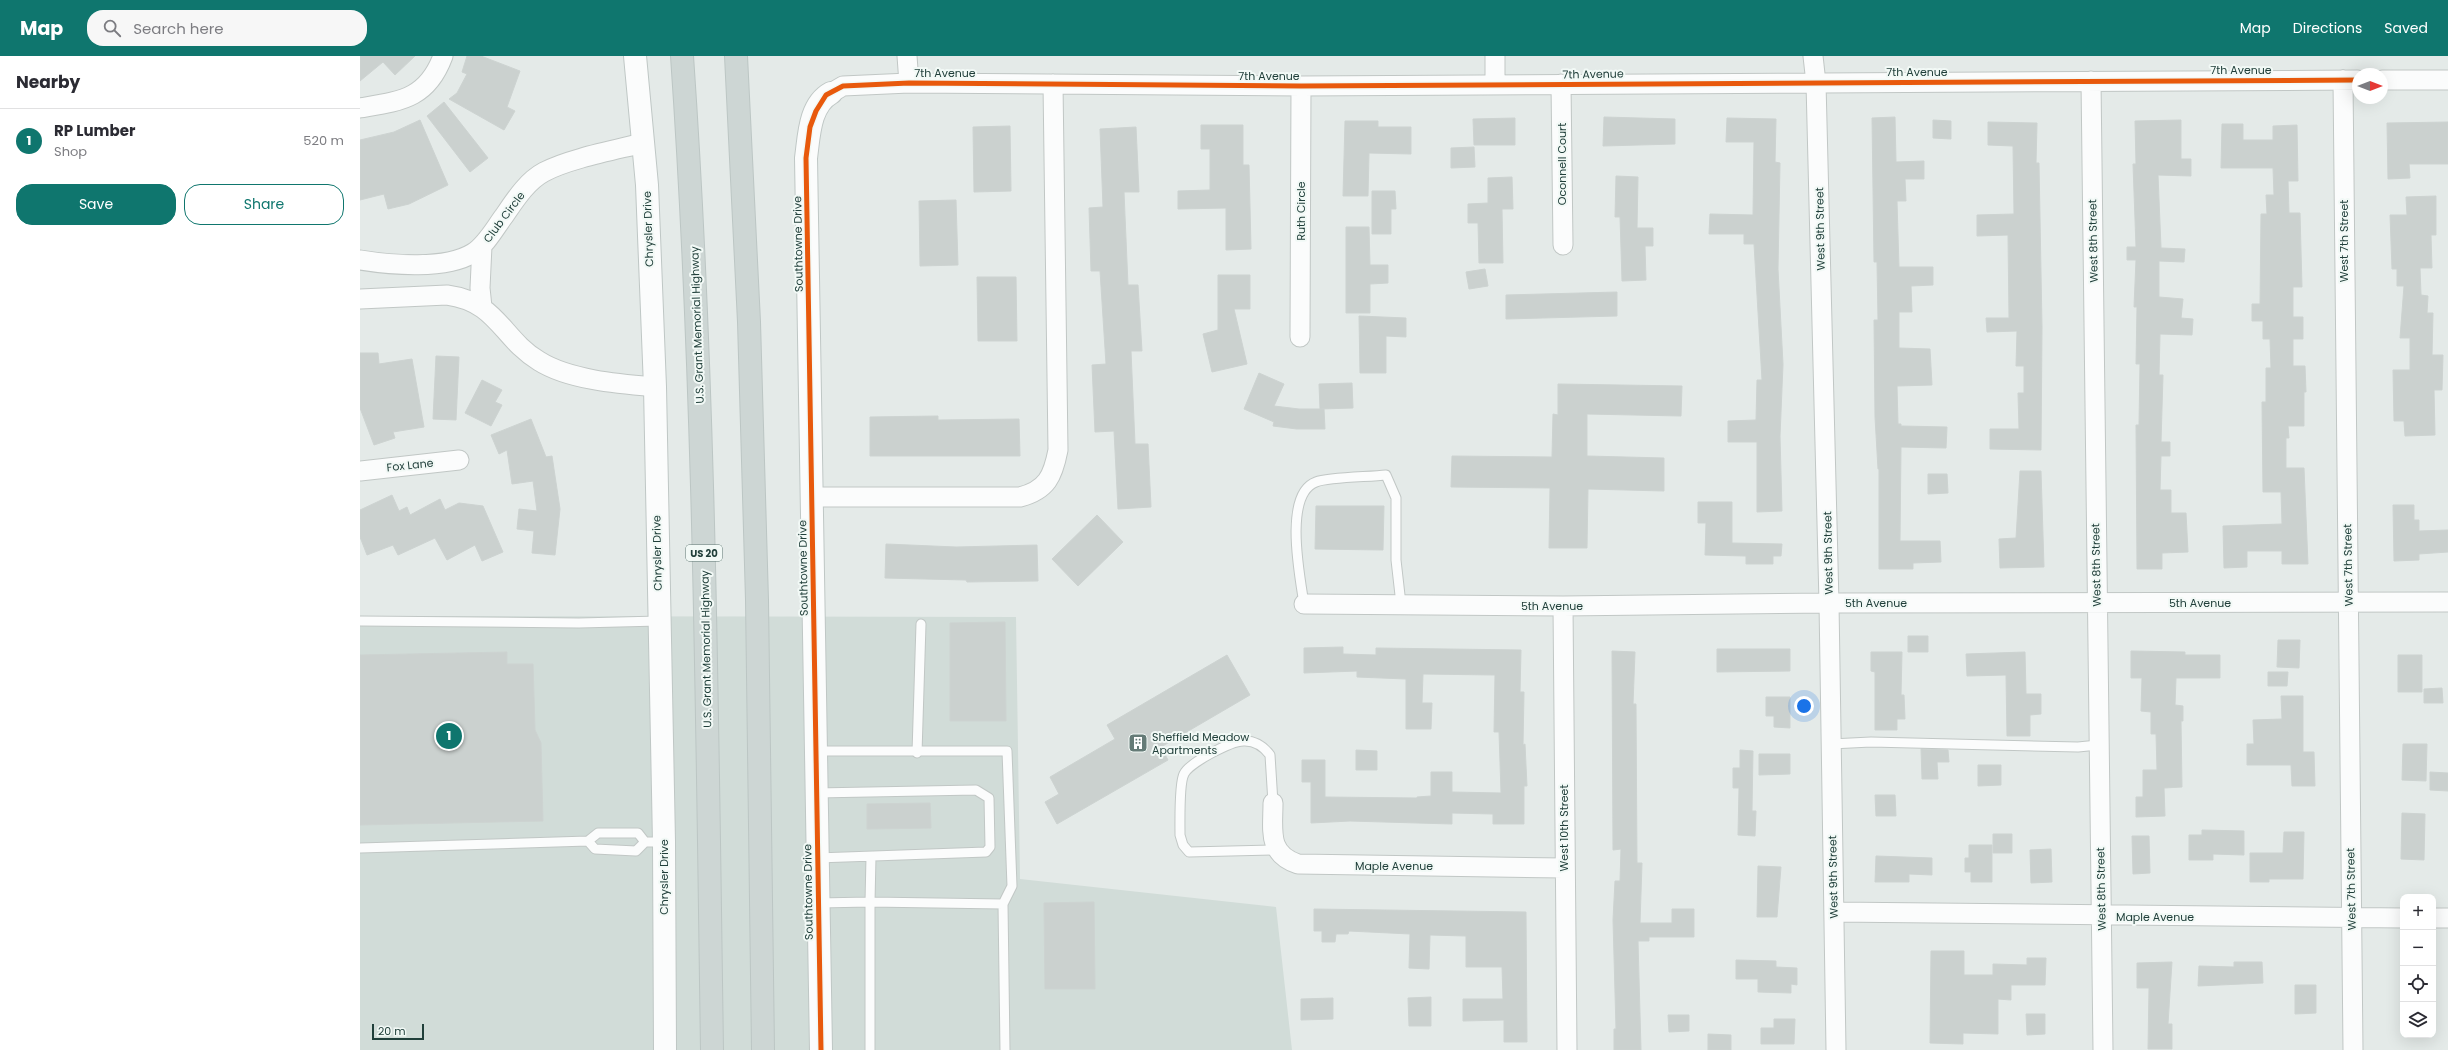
<!DOCTYPE html>
<html lang="en">
<head>
<meta charset="utf-8">
<style>
	:root { --surface:#fff; --page:#f7f7f7; --text:#2b2b33; --muted:#7c7c81; --line:#e1e1e2; --accent:#0f766e }
	body { margin:0; font-family:Poppins,sans-serif; background:var(--page); color:var(--text) }
	.controls { position:absolute; right:12px; bottom:12px; display:grid; overflow:hidden; border-radius:8px; box-shadow:0 4px 16px #0002 }
	.controls button { width:36px; height:36px; display:grid; place-items:center; padding:0; border:0; border-bottom:1px solid var(--line); background:var(--surface); color:var(--text); font:20px sans-serif }
	.compass { position:absolute; left:1992px; top:12px; width:36px; height:36px; border-radius:50%; background:var(--surface); box-shadow:0 4px 16px #0002; rotate:90deg }
	.scale { position:absolute; left:12px; bottom:10px; width:52px; box-sizing:border-box; padding-left:4px; border:2px solid #203f3a; border-top:0; font-size:11px; line-height:14px; white-space:nowrap; color:#203f3a; -webkit-text-stroke:3px #f2f9f6; paint-order:stroke }
	.you { position:absolute; left:1444px; top:650px; width:14px; height:14px; margin:-10px; border:3px solid #fff; border-radius:50%; background:#1a73e8; box-shadow:0 0 0 6px #1a73e833 }
	.badge { display:grid; place-items:center; width:26px; height:26px; border-radius:50%; background:var(--accent); color:#fff; font-size:13px; font-weight:700 }
	.pin { position:absolute; translate:-50% -50%; border:2px solid #fff; box-shadow:0 1px 4px #0006 }
	.list { margin:0; padding:0; list-style:none }
	h2 { display:flex; justify-content:space-between; align-items:center; height:52px; margin:0; padding:0 16px; font-size:17px }
	h2 small { font-size:13px; font-weight:400; color:var(--muted) }
	.list li { display:grid; grid-template-columns:26px 1fr auto; gap:12px; align-items:center; box-sizing:border-box; height:64px; padding:0 16px; border-top:1px solid var(--line) }
	.list b { display:block; font-size:15px; white-space:nowrap }
	.list p { margin:0; font-size:13px; white-space:nowrap; color:var(--muted) }
	.list em { font-size:13px; font-style:normal; color:var(--muted) }
	.actions { display:flex; gap:8px; padding:12px 16px }
	.actions a { flex:1; padding:9px 0; border:1px solid var(--accent); border-radius:16px; text-align:center; font-size:14px; color:var(--accent) }
	.actions .main { background:var(--accent); color:#fff }
	.icon { flex:none; width:22px; height:22px; fill:none; stroke:currentColor; stroke-width:2; stroke-linecap:round; stroke-linejoin:round }
	.map { position:relative; flex:none; width:2088px; height:994px; overflow:hidden }
	header { display:flex; align-items:center; gap:24px; box-sizing:border-box; height:56px; padding:0 20px; background:var(--accent); color:#fff }
	header strong { font-size:19px }
	nav { display:flex; gap:22px; margin-inline-start:auto; font-size:14px }
	.search { width:280px; height:36px; background:var(--page); display:flex; align-items:center; gap:10px; box-sizing:border-box; padding:0 14px; border-radius:16px; color:var(--muted); font-size:15px }
	main { display:flex }
	aside { flex:1; background:var(--surface) }
	.map>svg:first-child { display:block }
	.built { fill:#d1dcd8 }
	.building { fill:#cbd1cf; stroke:#cdd3d1 }
	.lines { fill:none; stroke-linecap:round; stroke-linejoin:round }
	.lane-casing { stroke:#c1c7c5; stroke-width:11 }
	.street-casing { stroke:#c1c7c5; stroke-width:21 }
	.secondary-casing { stroke:#bfc7c5; stroke-width:24 }
	.primary-casing { stroke:#bcc6c4; stroke-width:24 }
	.lane { stroke:#fbfcfc; stroke-width:9 }
	.street { stroke:#fbfcfc; stroke-width:19 }
	.secondary { stroke:#fbfcfc; stroke-width:22 }
	.primary { stroke:#cdd6d4; stroke-width:22 }
	.cycleway-casing { stroke:#f2f9f6; stroke-width:8 }
	.cycleway { stroke:#e8590c; stroke-width:5 }
	.labels { text-anchor:middle; stroke-width:4; stroke-linejoin:round; paint-order:stroke }
	.shield { fill:#f2f9f6; stroke:#5f7772; stroke-width:1 }
	.shield-label { font-size:10px; font-weight:bold; fill:#203f3a }
	.street-label { font-size:11px; fill:#203f3a; stroke:#f2f9f6 }
	.poi-label { font-size:11px; fill:#203f3a; stroke:#f2f9f6; text-anchor:start }
</style>
</head>
<body>
<header>
<strong>Map</strong>
<div class="search"><svg class="icon" aria-label="search" viewBox="0 0 24 24"><circle cx="10" cy="10" r="6"/><path d="M15 15l6 6"/></svg>Search here</div>
<nav><a>Map</a><a>Directions</a><a>Saved</a></nav>
</header>
<main>
<aside>
<h2>Nearby<small></small></h2>
<ul class="list">
<li><span class="badge">1</span><div><b>RP Lumber</b><p>Shop</p></div><em>520 m</em></li>
</ul>
<div class="actions"><a class="main">Save</a><a>Share</a></div>
</aside>
<div class="map">
<svg width="2088" height="994" viewBox="0 0 2088 994">
	<rect width="100%" height="100%" fill="#e4eae8"/>
	<!-- built -->
	<path class="built" d="M0,560L656,561L660,823L916,851L932,994H0Z"/>
	<!-- building -->
	<path class="building" d="M0,0H55L35,19L23,6L0,25Z
		M107,0H121L160,15L147,51L155,55L144,74L89,43L97,37L107,18L102,16Z
		M84,46L128,102L110,116L67,60Z
		M1244,61L1315,63V88L1243,90Z
		M1535,61L1536,106L1564,105V123H1545L1546,145H1537L1539,211H1573V229L1551,230L1552,256H1539V292L1570,293L1572,329L1537,330L1538,368H1541V370L1587,371L1586,392L1541,391L1540,485H1580L1581,506L1553,507V513H1519V413H1518L1515,361L1514,264H1518L1517,206H1514L1512,62Z
		M1155,62V89H1114L1113,63Z
		M1367,62L1416,63L1415,106L1420,107L1418,213L1423,308L1420,380L1422,455L1397,456V386H1368V365L1396,364L1397,324H1402L1394,188H1384V178H1349L1350,158L1393,159L1394,86H1366Z
		M60,64L88,129L49,148L28,153L24,138L0,144V84L34,76Z
		M1573,64L1591,65V83L1573,82Z
		M1821,64V103H1831V120L1798,119L1801,192L1825,193L1824,206L1799,205V241L1823,243L1821,262L1833,263L1832,279L1800,278L1799,319H1803L1801,386H1810V400H1801L1800,434H1811V457H1826L1828,496L1802,497V513H1777L1776,369H1779L1780,308H1776L1777,251H1774L1776,204H1767V191H1776L1773,108H1776L1775,65Z
		M985,65H1018V71H1051V98L1009,97L1008,140H983Z
		M1628,66L1677,67L1676,107H1679L1682,271L1681,394L1630,393V373H1659L1658,337H1664V310H1656L1657,275L1627,276L1626,262H1649L1648,179L1617,180V159L1654,158L1653,90L1628,89Z
		M2088,66V108H2049L2050,122L2028,123L2027,67Z
		M1862,68H1883V84H1913V70L1937,69L1938,125H1928L1929,157H1940L1942,231H1933V261H1943V283H1933V310H1945L1946,336H1944V370H1928L1929,382H1926V412H1944L1948,508H1922V495H1887V511L1864,512L1863,470L1922,468L1921,436H1903L1902,346H1906V312H1911L1910,283H1903V265H1892V248H1900L1901,158H1907L1906,139H1914L1913,112H1861Z
		M841,69H883V109H889L891,193L866,194V152L818,153V135L850,134V93H841Z
		M650,70L651,135L614,136L613,71Z
		M776,71L779,136H764L768,229H778L782,295H771L775,388H788L791,451L758,453L754,375L735,376L732,309L746,308L740,215H731L729,152L743,151L740,73Z
		M1114,91L1115,111L1091,112V92Z
		M1256,120L1278,121L1277,172H1293V190H1285L1286,224L1262,225L1260,161H1255Z
		M1152,121L1153,153H1142L1143,207H1119L1118,167H1108V148L1128,147V122Z
		M1012,135H1035L1036,153H1031V178H1012Z
		M2076,140V179H2071L2072,212H2060L2061,239L2068,240L2067,257H2073L2072,299H2083L2082,334H2074L2075,379L2045,380L2044,365H2034L2033,314H2050V282H2040L2044,230H2037V213H2032L2030,159H2047L2046,141Z
		M596,144L598,209L560,210L559,145Z
		M986,171H1009L1010,209H1028V227L1010,228V257H986Z
		M1125,213L1128,230L1109,233L1106,216Z
		M858,219H890V253H874L887,308L852,316L843,278L858,274Z
		M617,221H656L657,285H618Z
		M1257,236V260L1146,263V239Z
		M999,260L1046,262V281L1026,280V317H1000Z
		M0,297H18L19,308L52,303L64,371L33,376L35,382L14,389L0,352Z
		M76,300L99,301L96,364L73,363Z
		M899,317L924,328L914,350L939,353H964L965,373H937L913,370L914,366L884,353Z
		M122,324L142,334L135,346L142,349L131,370L105,357Z
		M992,327L993,352L960,353L959,328Z
		M1198,328L1322,330L1321,360L1227,358V400L1304,402V435L1228,433L1227,492H1189L1190,432L1091,431L1092,400L1192,401L1193,358L1198,359Z
		M578,360V364L659,363L660,400H510V361Z
		M171,363L186,401L192,400L200,453L195,499L172,497L174,475L157,473L159,453L177,455L173,425L152,428L147,394L139,398L131,379Z
		M1660,415H1681L1684,511L1640,512L1639,483L1656,482Z
		M1568,418H1587L1588,437L1568,438Z
		M32,439L39,455L47,451L50,459L80,443L85,454L99,447L123,450L143,496L122,505L115,489L87,504L75,482L38,499L33,489L7,499L0,481V454Z
		M1338,446H1372V487L1422,488L1421,500H1413V508H1386V500L1345,499L1346,467H1338Z
		M2033,449H2054V464H2059V475L2088,474V496L2059,498V504L2034,505Z
		M956,450H1024L1023,494L955,493Z
		M737,459L763,486L718,530L692,503Z
		M526,488L596,491L677,489L678,525L607,526L606,524L525,522Z
		M645,566L646,665H590V567Z
		M1548,580H1568V596H1548Z
		M1918,584H1940L1939,612L1917,611Z
		M983,591V598L1016,599V592L1161,594L1160,636H1164L1163,689L1165,688L1167,730H1164V768H1133V758L1092,757V768L990,765L951,767V726H942V704H965V741L1057,742V741L1071,740V716H1092V736L1141,737L1139,676H1134L1135,619L1063,618L1062,647H1072L1071,673H1046V623L997,621V615L944,617V592Z
		M1357,593H1430V615L1357,616Z
		M1252,595L1275,596L1273,648H1276L1277,807H1282L1280,867H1312V853H1334V881H1289V885H1278L1281,994H1254V973H1256L1253,864L1255,825H1260L1261,793L1253,794Z
		M1771,595L1825,596V599H1860V622H1816L1815,649L1823,650V665H1821L1822,731L1804,732L1805,760L1776,761V741H1783V714H1797L1796,678H1791V656L1781,655L1782,622H1771Z
		M147,596V608H173L175,674L181,687L183,765L0,769V599Z
		M1511,596H1542L1541,639H1544L1545,663H1537V674H1515V616L1511,615Z
		M1665,596L1666,638H1681V658L1670,659V680H1647L1646,619L1607,620L1606,598Z
		M867,599L890,639L801,691L808,704L697,768L685,746L699,738L690,721L755,683L747,669Z
		M2038,599H2062V636H2038Z
		M1908,616H1928L1927,630H1908Z
		M2082,632L2083,647H2064V633Z
		M1921,640H1943V696H1954L1955,730H1932L1931,709H1887V688H1894L1893,664L1922,663Z
		M1406,641H1430V672L1414,671V660H1406Z
		M2043,688H2067L2066,725L2042,724Z
		M1561,693L1588,694L1589,706H1577L1578,723H1562Z
		M996,694L1017,695V714H996Z
		M1380,694L1393,695L1392,755H1396L1395,780L1378,779L1379,732H1373V712H1380Z
		M1399,698H1430V718L1399,719Z
		M1618,709H1641V729L1618,730Z
		M2070,716L2088,717V735L2070,734Z
		M1515,739H1535L1536,760H1516Z
		M570,747L571,772L507,773V748Z
		M2042,757L2065,758L2064,804L2041,803Z
		M1842,774L1884,775V799L1853,798V804H1829V779H1842Z
		M1924,776H1944L1943,823H1909V826H1890V797H1923Z
		M1633,778H1652V797H1633Z
		M1772,780H1789L1790,817L1773,818Z
		M1609,789H1632V826H1611V816H1605V802H1609Z
		M1691,793L1692,826L1671,827L1670,794Z
		M1516,800L1572,802V819L1549,818V826H1515Z
		M1398,810L1421,811L1417,861H1397Z
		M734,846L735,933H685L684,847Z
		M954,853L1166,856L1167,986H1144V964L1103,965V943H1143L1142,911H1106V880L1070,879L1069,913L1049,912L1050,878L989,875L988,878H976L975,886H962V875H954Z
		M1571,895H1604V919H1633V908L1667,909V902H1686L1685,929H1651V944L1638,943V978L1603,977V988L1570,987Z
		M1376,904L1416,905V911L1437,912V929L1431,928V937L1398,936V923H1376Z
		M1812,906L1808,968H1812V993H1788L1789,932H1777V907Z
		M1874,906H1902L1903,927L1838,930L1839,910L1874,911Z
		M1935,929H1956V957L1935,958Z
		M1071,941V970H1049L1048,942Z
		M973,942V963L941,964V943Z
		M1666,958H1685V978L1667,979Z
		M1308,959H1329V975L1309,976Z
		M1414,963H1435L1434,988H1401V972H1414Z
		M1348,978L1371,979V994H1348Z"/>
	<g class="lines">
		<!-- lane casing -->
		<g class="lane-casing">
			<path id="lane" d="M944,548C940,521 923,438 956,426C969,421 1009,421 1026,419L1036,442V504L1041,548
				M0,565L219,567L299,565
				M1471,688L1511,686L1718,691L1738,689
				M456,695H647L652,830L643,848
				M557,697L561,568
				M456,737L616,734L629,742L630,791L626,796L457,802
				M913,747L910,699C904,691 896,685 885,685C872,684 829,707 824,718C819,727 820,767 820,779L823,789L829,796L917,794
				M285,786L278,777H238L228,785L235,793L276,795L285,786H304
				M0,792L228,785
				M458,847L510,846L511,801
				M510,994V846L643,848L645,994"/>
		</g>
		<!-- street casing -->
		<g class="street-casing">
			<path id="street" d="M547,0L549,27
				M1453,0L1456,27L1469,547L1476,994
				M1983,24L1993,994
				M2022,24H2088
				M1731,25L1743,994
				M1201,28L1203,189
				M1135,29V0
				M471,37L483,30L549,27L941,30L1998,24
				M0,52C41,45 67,43 83,0
				M122,190L120,232L122,251
				M0,204C31,209 86,214 113,197C126,189 135,172 144,160C155,144 167,125 184,116C208,103 255,94 283,87
				M0,243L87,239C138,246 141,282 179,305C209,324 260,328 295,331
				M940,281L941,30
				M0,415L99,404
				M452,441H660C687,434 693,420 698,394L693,28
				M944,548L1203,550L1469,547L2088,546
				M1203,550L1207,994
				M913,747C913,774 907,798 938,808L1204,812
				M1474,856L2043,862
				M2073,862H2088"/>
		</g>
		<!-- secondary casing -->
		<g class="secondary-casing">
			<path id="secondary" d="M275,0L287,129L295,331L304,786L305,994
				M461,994L446,102C449,81 449,49 471,37"/>
		</g>
		<!-- primary casing -->
		<g class="primary-casing">
			<path id="primary" d="M322,0C345,331 347,663 352,994
				M376,0L389,266L397,544L403,994"/>
		</g>
		<!-- lane -->
		<use href="#lane" class="lane"/>
		<!-- street -->
		<use href="#street" class="street"/>
		<!-- secondary -->
		<use href="#secondary" class="secondary"/>
		<!-- primary -->
		<use href="#primary" class="primary"/>
		<!-- cycleway casing -->
		<g class="cycleway-casing">
			<path id="cycleway" d="M461,994L446,102L450,71L456,55L466,39L483,30L549,27L941,30L1998,24"/>
		</g>
		<!-- cycleway -->
		<use href="#cycleway" class="cycleway"/>
	</g>
	<!-- icons -->
	<defs>
		<g id="building-square" transform="scale(1)"><rect x="-9" y="-9" width="18" height="18" rx="4" fill="#657b77" stroke="#f2f9f6"/><path d="M-4-6H4V6H1V3H-1V6H-4ZM-2.5-4.3h1.7v1.8h-1.7ZM.8-4.3h1.7v1.8H.8ZM-2.5-1h1.7V.8h-1.7ZM.8-1h1.7V.8H.8Z" fill="#fff"/></g>
	</defs>
	<g fill-rule="evenodd">
		<use href="#building-square" x="778" y="687"/>
	</g>
	<g class="labels">
		<!-- shield labels -->
		<rect class="shield" x="326" y="489" width="36" height="16" rx="3"/>
		<g class="shield-label">
			<text x="344" y="501">US 20</text>
		</g>
		<!-- street labels -->
		<g class="street-label">
			<text x="1881" y="18">7th Avenue</text>
			<text x="1557" y="20">7th Avenue</text>
			<text x="585" y="21">7th Avenue</text>
			<text transform="translate(1233 18) rotate(-1)" y="4">7th Avenue</text>
			<text x="909" y="24">7th Avenue</text>
			<text transform="translate(1202 108) rotate(-90)" y="4">Oconnell Court</text>
			<text transform="translate(941 155) rotate(-90)" y="4">Ruth Circle</text>
			<text transform="translate(144 161) rotate(-53)" y="4">Club Circle</text>
			<text transform="translate(288 173) rotate(-92)" y="4">Chrysler Drive</text>
			<text transform="translate(1460 173) rotate(-91)" y="4">West 9th Street</text>
			<text transform="translate(1733 185) rotate(-91)" y="4">West 8th Street</text>
			<text transform="translate(1984 185) rotate(-90)" y="4">West 7th Street</text>
			<text transform="translate(438 188) rotate(-91)" y="4">Southtowne Drive</text>
			<text transform="translate(337 269) rotate(-92)" y="4">U.S. Grant Memorial Highway</text>
			<text transform="translate(50 409) rotate(-6)" y="4">Fox Lane</text>
			<text transform="translate(297 497) rotate(-91)" y="4">Chrysler Drive</text>
			<text transform="translate(1468 497) rotate(-91)" y="4">West 9th Street</text>
			<text transform="translate(1736 509) rotate(-91)" y="4">West 8th Street</text>
			<text transform="translate(1988 509) rotate(-91)" y="4">West 7th Street</text>
			<text transform="translate(443 512) rotate(-91)" y="4">Southtowne Drive</text>
			<text x="1516" y="551">5th Avenue</text>
			<text x="1840" y="551">5th Avenue</text>
			<text x="1192" y="554">5th Avenue</text>
			<text transform="translate(346 593) rotate(-91)" y="4">U.S. Grant Memorial Highway</text>
			<text transform="translate(1204 772) rotate(-90)" y="4">West 10th Street</text>
			<text x="1034" y="814">Maple Avenue</text>
			<text transform="translate(304 821) rotate(-90)" y="4">Chrysler Drive</text>
			<text transform="translate(1473 821) rotate(-91)" y="4">West 9th Street</text>
			<text transform="translate(1741 833) rotate(-91)" y="4">West 8th Street</text>
			<text transform="translate(1991 833) rotate(-91)" y="4">West 7th Street</text>
			<text transform="translate(448 836) rotate(-91)" y="4">Southtowne Drive</text>
			<text x="1795" y="865">Maple Avenue</text>
		</g>
		<!-- poi labels -->
		<g class="poi-label">
			<text x="792" y="685">Sheffield Meadow<tspan x="792" dy="13">Apartments</tspan></text>
		</g>
	</g>
</svg>
<div class="controls">
<button>+</button>
<button>−</button>
<button><svg class="icon" aria-label="locate" viewBox="0 0 24 24"><circle cx="12" cy="12" r="6"/><path d="M12 2v4M12 18v4M2 12h4M18 12h4"/></svg></button>
<button><svg class="icon" aria-label="layers" viewBox="0 0 24 24"><path d="M12 4l9 5-9 5-9-5zM3 14l9 5 9-5"/></svg></button>
</div>
<svg class="compass" viewBox="-18 -18 36 36"><path d="M0-13l5 13h-10z" fill="#e53935"/><path d="M0 13l5-13h-10z" fill="#7c7c81"/></svg>
<div class="scale">20 m</div>
<div class="you"></div>
<div class="pin badge" style="left:89px;top:680px">1</div>
</div>
</main>
</body>
</html>
